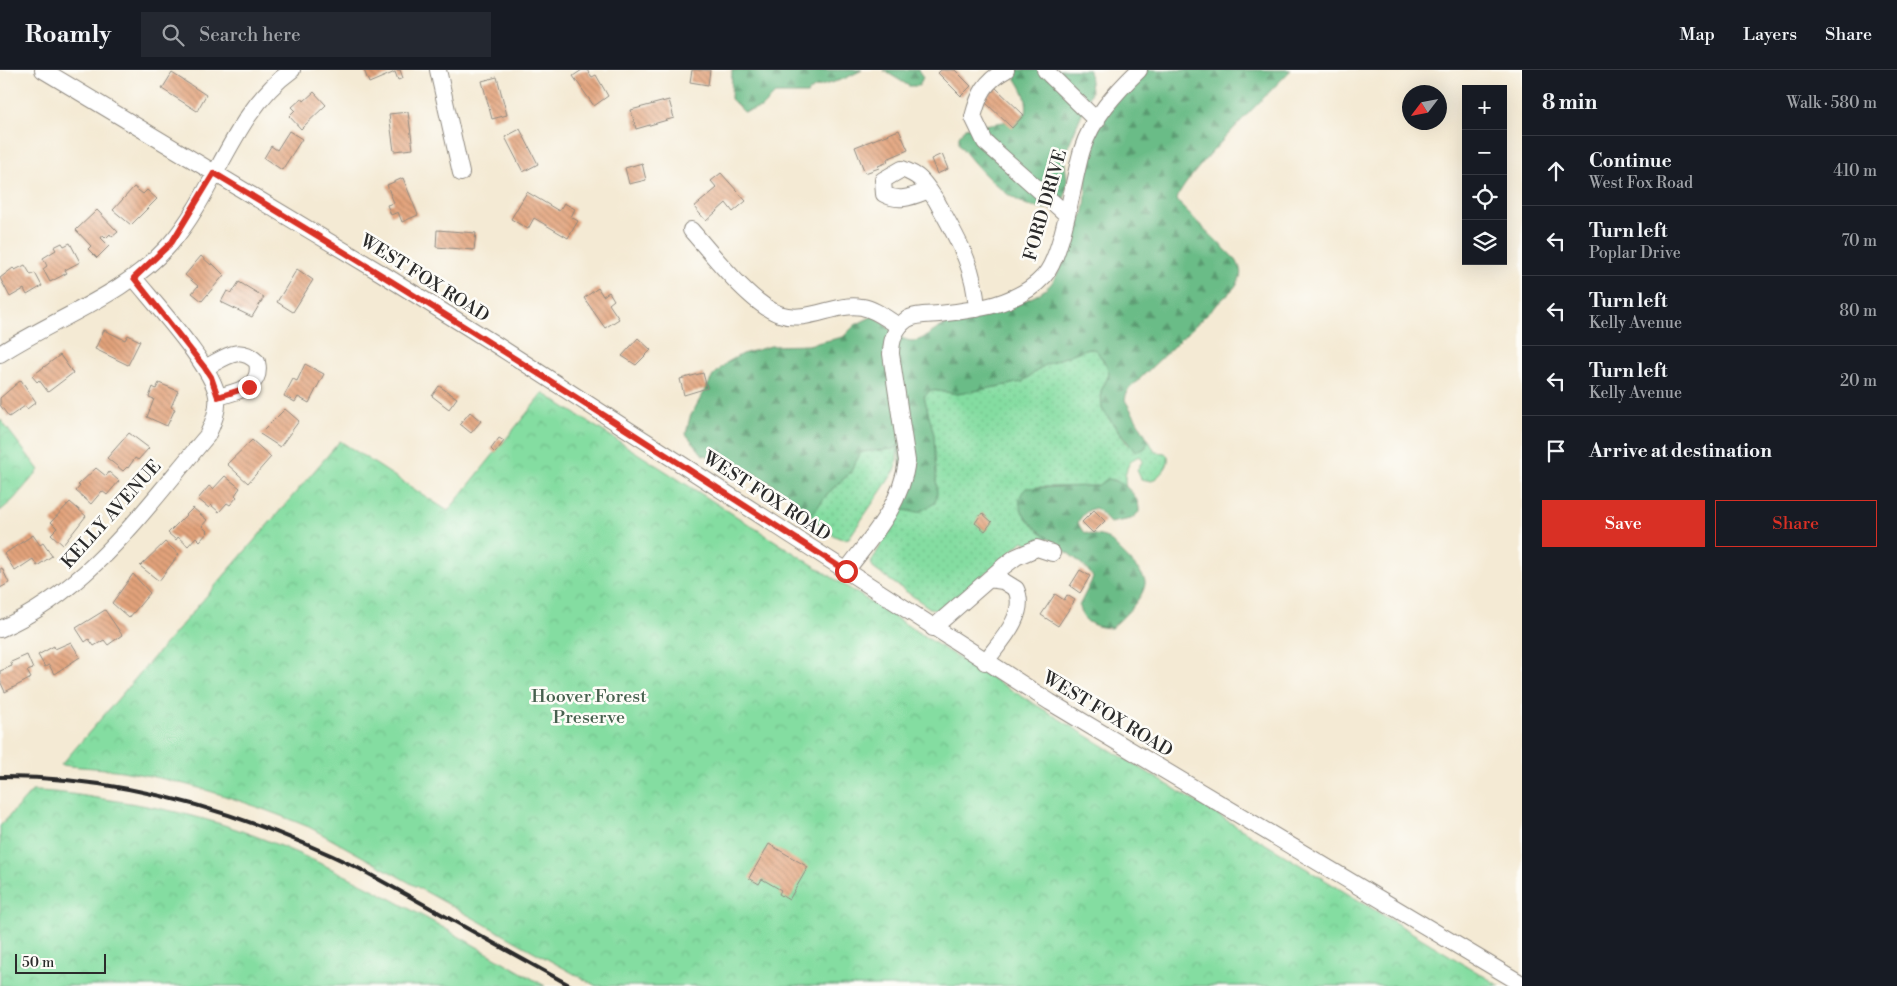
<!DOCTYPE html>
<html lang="en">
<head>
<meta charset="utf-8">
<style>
	:root { --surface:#171b24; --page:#242831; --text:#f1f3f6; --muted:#9ea1a6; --line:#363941; --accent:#d93025 }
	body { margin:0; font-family:"Libre Bodoni",serif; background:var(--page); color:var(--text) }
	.controls { position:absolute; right:15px; top:15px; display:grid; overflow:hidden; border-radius:0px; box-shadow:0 5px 20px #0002 }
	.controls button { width:45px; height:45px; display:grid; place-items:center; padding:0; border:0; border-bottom:1px solid var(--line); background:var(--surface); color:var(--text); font:25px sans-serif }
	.compass { position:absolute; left:1402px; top:15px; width:45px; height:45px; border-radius:50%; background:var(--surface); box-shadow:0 5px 20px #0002; rotate:238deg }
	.scale { position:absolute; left:15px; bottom:12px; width:91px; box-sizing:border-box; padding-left:5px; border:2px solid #2b2b2b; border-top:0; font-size:14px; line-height:18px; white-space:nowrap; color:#2b2b2b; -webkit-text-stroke:4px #fdfcf7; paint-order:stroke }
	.stop { position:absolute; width:15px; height:15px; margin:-11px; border:4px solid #d93025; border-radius:50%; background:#fff }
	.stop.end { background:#d93025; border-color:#fff; box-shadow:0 1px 5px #0008 }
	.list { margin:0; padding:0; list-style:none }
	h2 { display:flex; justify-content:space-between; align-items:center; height:65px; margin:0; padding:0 20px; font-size:21px }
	h2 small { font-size:16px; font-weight:400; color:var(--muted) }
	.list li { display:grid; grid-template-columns:32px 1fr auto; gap:15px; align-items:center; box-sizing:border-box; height:70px; padding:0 20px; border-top:1px solid var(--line) }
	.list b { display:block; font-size:19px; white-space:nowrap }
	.list p { margin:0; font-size:16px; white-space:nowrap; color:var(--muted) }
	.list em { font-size:16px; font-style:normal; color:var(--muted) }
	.actions { display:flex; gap:10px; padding:15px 20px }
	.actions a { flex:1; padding:11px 0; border:1px solid var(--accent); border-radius:0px; text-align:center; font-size:18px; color:var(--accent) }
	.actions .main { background:var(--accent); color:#fff }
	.icon { flex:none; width:28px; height:28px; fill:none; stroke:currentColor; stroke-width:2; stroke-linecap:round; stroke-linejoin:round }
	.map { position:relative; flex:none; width:1522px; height:916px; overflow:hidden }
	header { display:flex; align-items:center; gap:30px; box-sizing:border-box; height:70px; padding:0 25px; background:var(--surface); border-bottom:1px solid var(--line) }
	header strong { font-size:24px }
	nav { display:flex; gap:28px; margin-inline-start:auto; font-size:18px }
	.search { width:350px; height:45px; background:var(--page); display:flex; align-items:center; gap:12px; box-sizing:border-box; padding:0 18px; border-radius:0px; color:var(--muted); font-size:19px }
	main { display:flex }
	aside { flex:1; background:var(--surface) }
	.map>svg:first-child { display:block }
	.grass { fill:url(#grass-dots); stroke:#588466 }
	.forest { fill:url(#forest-firs); stroke:#4b7459 }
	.park { fill:url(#park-crowns); stroke:#588466 }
	.building { fill:url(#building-back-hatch) }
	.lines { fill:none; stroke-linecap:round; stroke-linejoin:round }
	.minor-casing { stroke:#908a80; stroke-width:18 }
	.minor { stroke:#fff; stroke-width:16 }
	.rail { stroke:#2b2b2b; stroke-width:4 }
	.route { stroke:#d93025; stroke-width:6 }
	.labels { text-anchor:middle; stroke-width:5; stroke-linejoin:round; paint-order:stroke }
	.street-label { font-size:18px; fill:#2b2b2b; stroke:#fdfcf7 }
	.park-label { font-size:18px; fill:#46604e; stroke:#fdfcf7 }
</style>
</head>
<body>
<header>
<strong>Roamly</strong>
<div class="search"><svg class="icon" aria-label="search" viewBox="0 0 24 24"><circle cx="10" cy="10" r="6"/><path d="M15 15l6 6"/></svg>Search here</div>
<nav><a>Map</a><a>Layers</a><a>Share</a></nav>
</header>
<main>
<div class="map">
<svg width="1522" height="916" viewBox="0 0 1522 916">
	<defs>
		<pattern id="grass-dots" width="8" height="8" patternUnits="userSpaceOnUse" patternTransform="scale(1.25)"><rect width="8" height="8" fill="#84dda1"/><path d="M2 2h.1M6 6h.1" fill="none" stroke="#72be8b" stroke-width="1.8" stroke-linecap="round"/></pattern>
		<pattern id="forest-firs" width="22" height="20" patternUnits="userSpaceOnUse" patternTransform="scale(1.25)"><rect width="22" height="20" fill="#6bbc87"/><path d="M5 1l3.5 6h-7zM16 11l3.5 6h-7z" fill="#58996f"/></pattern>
		<pattern id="park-crowns" width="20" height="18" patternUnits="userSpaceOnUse" patternTransform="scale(1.25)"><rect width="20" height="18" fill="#84dda1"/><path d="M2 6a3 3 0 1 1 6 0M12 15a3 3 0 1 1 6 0" fill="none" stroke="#72be8b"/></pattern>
		<pattern id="building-back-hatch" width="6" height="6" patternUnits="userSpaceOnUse" patternTransform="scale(1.25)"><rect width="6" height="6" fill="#e3a37b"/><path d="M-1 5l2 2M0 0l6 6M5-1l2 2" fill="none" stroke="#b88565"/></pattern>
	</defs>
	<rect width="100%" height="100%" fill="#fdfcf7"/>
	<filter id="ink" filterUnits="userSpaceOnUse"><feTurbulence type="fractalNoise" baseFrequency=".02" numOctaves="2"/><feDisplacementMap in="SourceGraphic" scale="10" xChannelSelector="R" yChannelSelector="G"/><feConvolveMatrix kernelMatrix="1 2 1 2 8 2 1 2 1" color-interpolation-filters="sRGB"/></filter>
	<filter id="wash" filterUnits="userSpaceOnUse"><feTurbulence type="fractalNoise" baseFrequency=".0096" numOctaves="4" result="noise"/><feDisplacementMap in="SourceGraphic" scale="20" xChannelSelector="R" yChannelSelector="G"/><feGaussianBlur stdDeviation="1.12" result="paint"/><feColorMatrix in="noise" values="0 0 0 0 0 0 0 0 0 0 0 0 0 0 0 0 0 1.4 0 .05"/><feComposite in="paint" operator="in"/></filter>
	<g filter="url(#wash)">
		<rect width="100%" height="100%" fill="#f4ead4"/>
		<!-- grass -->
		<path class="grass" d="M1088,278L1096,280L1107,296L1109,305L1101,321L1102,339L1128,375L1144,379L1149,371L1155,382L1165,383L1168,386C1170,397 1160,405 1152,411L1141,409L1137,400L1143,390L1140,386C1127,389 1123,406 1126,417L1115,410L1108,409L1097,416L1037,417L1020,428C1021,448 1034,458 1049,468L1032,475L1023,471L941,542L931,539L874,499L871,493L874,487L902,440L919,442L934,365L924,327L931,320L958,324L1022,312L1045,295Z
			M898,375L896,399L849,468C836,473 820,454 811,446L828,423L850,403L861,382Z"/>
		<!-- forest -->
		<path class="forest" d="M732,0H862L844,9L814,18L807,24H775L761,38L744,42L731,29Z
			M883,0H918L923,7L919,16H909Z
			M1010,0H1089L1091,22L1065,84C1063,100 1072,112 1064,128C1061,136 1057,137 1049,138C1017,143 977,99 959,74V66L965,58L1010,51L1026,43C1029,26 1019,14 1010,0Z
			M1133,0H1291C1272,20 1180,109 1177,130L1183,138L1236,190C1243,202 1242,207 1234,218L1127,321L1125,330L1149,371L1144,379L1135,382L1102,339L1101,321L1109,305L1107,296L1096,280L1088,278L1045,295L1022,312L958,324L931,320L924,326L934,365L937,424L935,433L919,442L902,440L900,434L904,425L898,375L895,379L861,382L850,403L828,423L811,446L778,418L759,406L727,390L703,385L686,364L690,347L713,306L726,293L742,284L771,276L808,275L843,267L855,255L875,245C919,289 914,268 958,248C987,235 1026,239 1050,215C1059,206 1083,149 1085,136C1087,119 1085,100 1089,83C1097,52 1116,26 1133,0Z
			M1107,409C1123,411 1140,425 1139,442L1131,449L1110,453L1096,438C1088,439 1082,445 1078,452C1083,469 1096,462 1109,469C1117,478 1142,500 1145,511C1147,525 1121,550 1111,558C1095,557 1082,553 1079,536L1093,508C1084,484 995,448 1026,418L1097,416Z"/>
		<!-- park -->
		<path class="park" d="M543,323L957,587L1500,916H596L309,757C252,734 194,713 133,703C109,698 85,698 61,695L340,371L448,441Z
			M0,349L39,400L13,430L0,441Z
			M32,721C56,721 79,725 103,729C147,735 193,744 236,759C345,797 445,859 545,916H0V756Z"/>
		<g id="blocks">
			<!-- building -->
			<path class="building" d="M364,0H400L403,8L398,10L395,2L369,13Z
				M582,0H587L592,7L596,5L608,26L594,36L573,6Z
				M692,0H710L708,15L690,12Z
				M941,0H955L971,16L961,26L938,3Z
				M172,3L206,25L197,41L162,19Z
				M497,7L507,45L492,49L482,11Z
				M995,17L1024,45L1012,58L983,30Z
				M314,22L326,35L301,59L289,46L295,40L292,37L302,28L304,31Z
				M669,30L674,48L636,59L631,40Z
				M408,42L413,79L394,81L389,44Z
				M520,59L538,94L523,102L505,67Z
				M899,60L908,80L887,89L888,92L878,96L879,98L865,103L855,77Z
				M289,61L302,69L282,100L264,88L271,76L277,80Z
				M942,84L948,99L937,104L931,89Z
				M642,93L646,110L629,114L625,98Z
				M721,103L746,131L733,142L726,133L706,151L694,137L717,118L711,111Z
				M403,108L418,145L402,152L398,142L391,145L387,135L394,133L387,115Z
				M134,117L143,124L147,120L157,129L131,155L113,140Z
				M527,122L559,141L564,133L575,139L571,147L578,151L568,168L534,148L528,159L511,149Z
				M97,140L118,162L112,167L110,164L106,168L103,165L101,168L109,176L97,188L88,179L91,176L76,160Z
				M437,160L476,163L474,180L436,177Z
				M62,173L64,176L70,173L80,192L65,200L67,203L50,212L43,199L47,196L43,188L56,180L54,177Z
				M201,186L211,195L212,193L224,205L202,231L192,223L198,216L185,205Z
				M25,195L31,205L35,203L42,216L27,225L24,219L10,227L0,208L13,198L15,200Z
				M297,199L313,210L293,242L277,232Z
				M239,212L264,227L252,247L221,232L227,221L232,223Z
				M598,218L603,226L609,222L614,230L609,234L619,249L605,258L584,228Z
				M104,260L125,270L128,265L140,271L128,295L95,279Z
				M638,268L651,280L636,295L622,286Z
				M60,285L73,303L48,322L39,310L37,312L32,306Z
				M305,294L324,304L309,333L298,327L295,332L284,326L293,309L297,311Z
				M703,303L707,318L684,325L680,309Z
				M21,310L36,332L27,339L25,336L9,347L0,335V328Z
				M159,313L178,321L171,337L175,339L167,356L147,347L154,329L149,327L153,317L156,319Z
				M439,316L457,328L449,339L432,326Z
				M285,339L299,351L280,377L260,364Z
				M470,342L481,351L471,363L460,354Z
				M129,363L149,378L138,390L135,388L128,398L127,397L123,401L107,388Z
				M499,368L504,371L495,383L491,379Z
				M252,370L271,387L248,413L227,394Z
				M96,398L106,406L109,402L119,411L107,425L102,421L91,434L76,421L80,416L78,415Z
				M225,406L240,418L235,425L237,427L230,435L227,433L219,442L211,435L209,438L198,429L209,416L213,419Z
				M70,432L86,446L63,475L51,464L57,458L51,452Z
				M193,438L207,450L202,456L208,462L200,471L196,467L188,476L178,467L176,470L168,463Z
				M1094,440L1105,451L1093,463L1082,452Z
				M982,443L992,452L985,461L975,453Z
				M33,465L40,475L43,473L52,486L37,496L33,489L15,501L4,484Z
				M165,472L179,484L159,511L140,496Z
				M2,498L9,513L0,518V499Z
				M1080,500L1090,506L1080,523L1070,516Z
				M133,504L150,523L129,548L112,533Z
				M1055,524L1064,530L1067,525L1075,530L1058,556L1041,545Z
				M105,540L122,565L108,575L104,570L94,576L89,569L85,572L76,558Z
				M71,572L80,587L54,604L49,595L45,597L38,585L54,576L55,579Z
				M27,585L33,599L27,601L31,608L5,622L0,611V601L12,596L11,592Z
				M769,774L808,797L789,830L779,824L781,820L762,809L759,814L749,808Z"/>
		</g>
	</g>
	<g filter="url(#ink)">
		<use href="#blocks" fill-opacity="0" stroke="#908a80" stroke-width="1"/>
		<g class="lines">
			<!-- minor casing -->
			<g class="minor-casing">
				<path id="minor" d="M43,0L381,203L498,276L1050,632L1522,914
					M438,0L461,103
					M1006,0C985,11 979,24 973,47L985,72L1066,144
					M1045,0L1097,51
					M929,120C913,126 900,133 884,124L883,110L902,99C923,107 923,112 936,130C957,169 974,193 977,239
					M691,160C711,183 751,234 779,244C808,254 835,232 862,237C875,239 887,249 899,256
					M0,284C57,247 126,225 171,173C216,121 233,42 292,0
					M205,298C225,288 238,274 257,292C263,318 237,321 218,327
					M846,501C872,466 901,436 907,391L891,284C891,271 895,258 906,250C914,244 929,245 939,244C975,240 1018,235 1044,206C1063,186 1073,109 1082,80C1092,48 1116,22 1139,0
					M933,558L1004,496L1016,487L1037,478L1052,483
					M0,559C90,520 145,438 207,366C213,354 219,340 217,326C214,298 154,233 134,208
					M985,592C999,573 1028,545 1016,519L1003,511L989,509"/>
			</g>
			<!-- minor -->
			<use href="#minor" class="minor"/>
			<!-- rail -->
			<path class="rail" d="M0,707C125,706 248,744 360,799L571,916"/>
		</g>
	</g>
	<g class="lines" filter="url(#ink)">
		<!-- route -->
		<path class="route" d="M249,317L218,327L211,307L205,298L134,208L172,172L214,103C428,231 637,366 846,501"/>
	</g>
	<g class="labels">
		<!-- street labels -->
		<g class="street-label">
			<text transform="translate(1045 135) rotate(-74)" y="6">FORD DRIVE</text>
			<text transform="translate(425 208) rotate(32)" y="6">WEST FOX ROAD</text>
			<text transform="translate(767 426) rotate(33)" y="6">WEST FOX ROAD</text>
			<text transform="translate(111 444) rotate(-48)" y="6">KELLY AVENUE</text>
			<text transform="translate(1108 644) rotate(31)" y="6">WEST FOX ROAD</text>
		</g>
		<!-- park labels -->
		<g class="park-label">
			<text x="589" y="632">Hoover Forest<tspan x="589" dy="21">Preserve</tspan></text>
		</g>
	</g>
</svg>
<div class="controls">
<button>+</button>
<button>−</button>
<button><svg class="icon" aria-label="locate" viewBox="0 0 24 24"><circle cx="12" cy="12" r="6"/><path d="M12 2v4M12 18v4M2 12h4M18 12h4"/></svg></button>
<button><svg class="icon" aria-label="layers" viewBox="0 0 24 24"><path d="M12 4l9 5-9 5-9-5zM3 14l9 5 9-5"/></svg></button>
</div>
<svg class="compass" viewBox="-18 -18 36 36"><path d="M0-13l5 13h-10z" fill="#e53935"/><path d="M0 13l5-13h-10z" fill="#9ea1a6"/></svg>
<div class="scale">50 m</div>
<div class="stop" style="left:846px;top:501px"></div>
<div class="stop end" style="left:249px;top:317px"></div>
</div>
<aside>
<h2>8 min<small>Walk · 580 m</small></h2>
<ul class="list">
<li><svg class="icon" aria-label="ahead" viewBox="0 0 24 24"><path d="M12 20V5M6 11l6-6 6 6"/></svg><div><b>Continue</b><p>West Fox Road</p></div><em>410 m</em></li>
<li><svg class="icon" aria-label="left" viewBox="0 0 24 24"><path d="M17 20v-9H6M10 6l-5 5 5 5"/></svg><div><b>Turn left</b><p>Poplar Drive</p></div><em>70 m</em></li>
<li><svg class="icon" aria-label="left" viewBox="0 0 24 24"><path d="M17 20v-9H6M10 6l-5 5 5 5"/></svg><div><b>Turn left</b><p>Kelly Avenue</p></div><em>80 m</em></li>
<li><svg class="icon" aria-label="left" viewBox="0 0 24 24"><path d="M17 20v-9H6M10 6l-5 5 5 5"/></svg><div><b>Turn left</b><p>Kelly Avenue</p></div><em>20 m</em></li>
<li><svg class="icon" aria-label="arrive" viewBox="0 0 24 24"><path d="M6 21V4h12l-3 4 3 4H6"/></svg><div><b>Arrive at destination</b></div></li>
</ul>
<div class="actions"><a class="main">Save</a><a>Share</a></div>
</aside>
</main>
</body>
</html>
